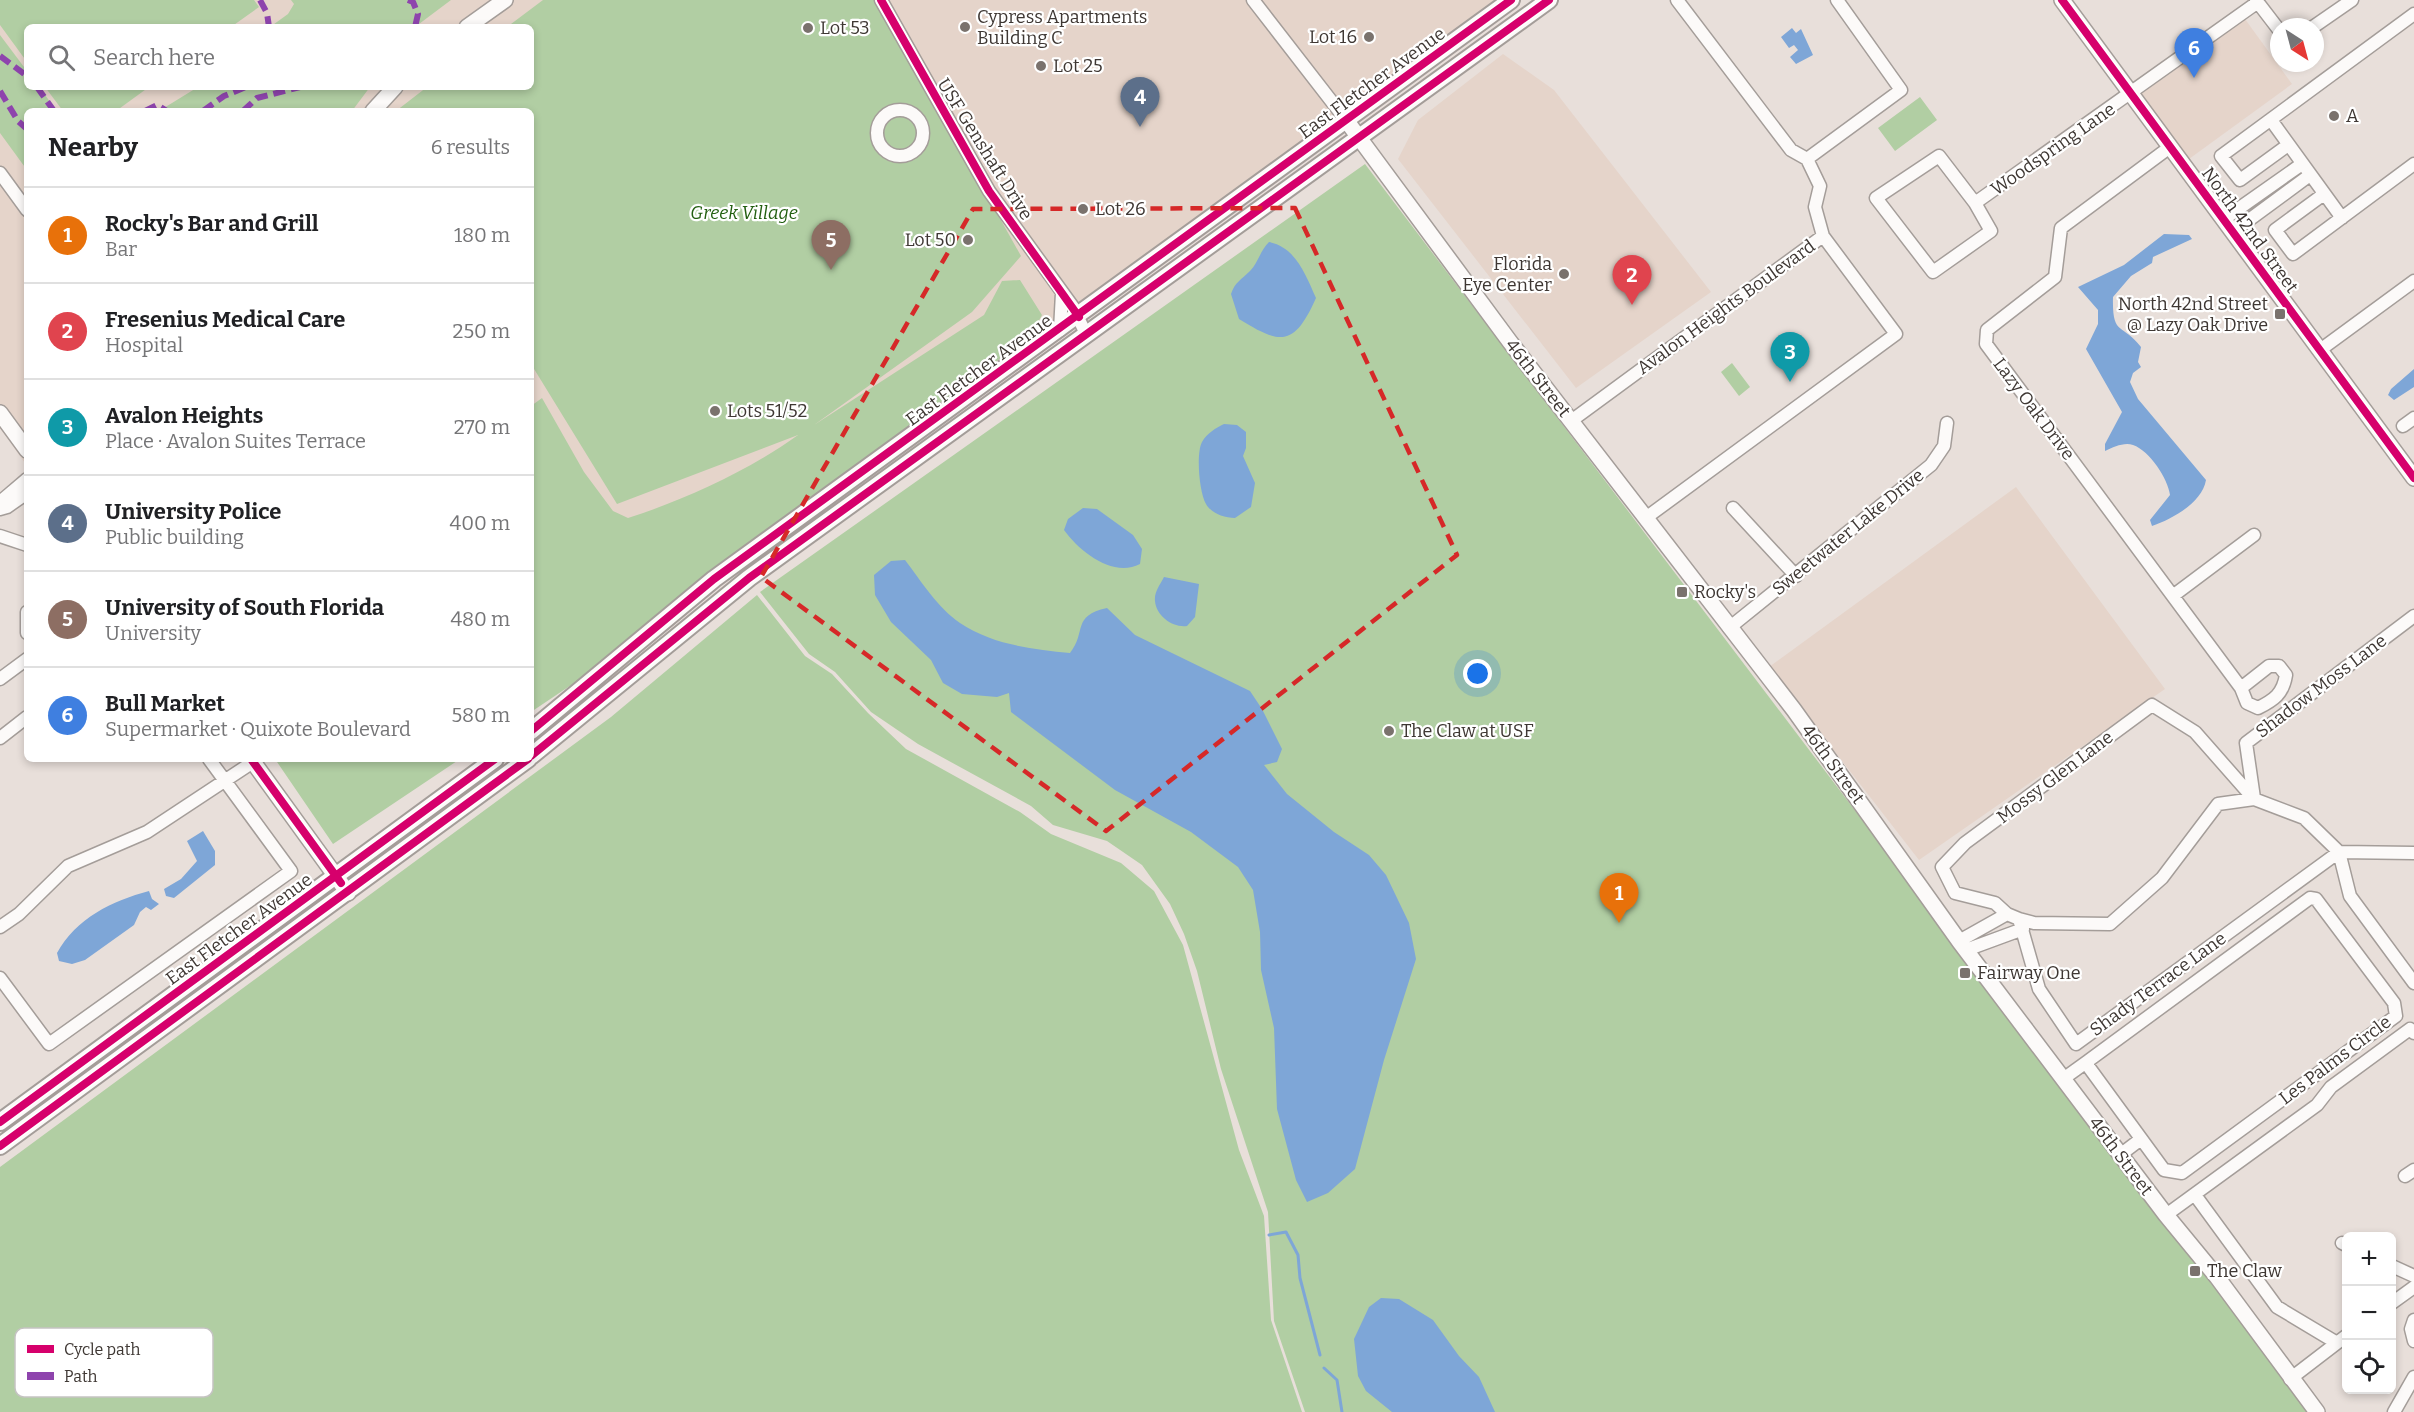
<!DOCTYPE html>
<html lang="en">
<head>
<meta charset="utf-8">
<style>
	:root { --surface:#fff; --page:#f2f2f2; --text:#202124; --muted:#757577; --line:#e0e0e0; --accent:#7a726d }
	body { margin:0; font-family:Bitter,serif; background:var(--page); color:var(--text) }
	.controls { position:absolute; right:18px; bottom:18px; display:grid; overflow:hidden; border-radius:9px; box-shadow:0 3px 9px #0003 }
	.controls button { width:54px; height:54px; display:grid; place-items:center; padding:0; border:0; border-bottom:2px solid var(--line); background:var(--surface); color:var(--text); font:30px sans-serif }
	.compass { position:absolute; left:2270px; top:18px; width:54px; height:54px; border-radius:50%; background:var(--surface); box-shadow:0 3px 9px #0003; rotate:144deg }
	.you { position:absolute; left:1478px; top:674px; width:21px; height:21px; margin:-15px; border:4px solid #fff; border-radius:50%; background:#1a73e8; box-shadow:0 0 0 9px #1a73e833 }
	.badge { display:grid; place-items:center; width:39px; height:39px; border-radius:50%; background:var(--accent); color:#fff; font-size:20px; font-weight:700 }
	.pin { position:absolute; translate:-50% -50px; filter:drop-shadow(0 2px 3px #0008) }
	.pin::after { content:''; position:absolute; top:32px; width:21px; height:18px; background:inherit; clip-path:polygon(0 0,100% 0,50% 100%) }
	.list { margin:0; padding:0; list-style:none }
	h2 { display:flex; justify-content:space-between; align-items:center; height:78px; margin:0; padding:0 24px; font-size:26px }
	h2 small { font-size:20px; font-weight:400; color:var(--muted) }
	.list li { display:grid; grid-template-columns:39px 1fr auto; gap:18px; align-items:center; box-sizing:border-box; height:96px; padding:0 24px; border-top:2px solid var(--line) }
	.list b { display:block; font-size:22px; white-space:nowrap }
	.list p { margin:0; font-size:20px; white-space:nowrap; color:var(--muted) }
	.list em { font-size:20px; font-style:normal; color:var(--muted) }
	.icon { flex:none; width:33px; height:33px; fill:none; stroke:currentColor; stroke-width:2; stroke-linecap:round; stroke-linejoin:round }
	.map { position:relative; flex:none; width:2414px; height:1412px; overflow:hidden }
	.search { position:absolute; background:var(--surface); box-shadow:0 3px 9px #0003; left:24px; top:24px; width:510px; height:66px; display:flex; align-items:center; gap:15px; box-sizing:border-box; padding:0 21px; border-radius:9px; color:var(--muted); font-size:22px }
	.panel { position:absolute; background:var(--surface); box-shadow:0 3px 9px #0003; left:24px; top:108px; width:510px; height:654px; border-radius:9px }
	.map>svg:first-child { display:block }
	.built { fill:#e5d4ca; fill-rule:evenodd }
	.green { fill:#b1cea3 }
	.water { fill:#7ea6d7 }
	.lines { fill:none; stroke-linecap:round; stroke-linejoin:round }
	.stream { stroke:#7ea6d7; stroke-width:3 }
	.minor-casing { stroke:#a49d99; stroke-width:15 }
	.tertiary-casing { stroke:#a49d99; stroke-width:18 }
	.secondary-casing { stroke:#a49d99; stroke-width:20 }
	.minor { stroke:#fcfaf9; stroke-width:12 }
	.tertiary { stroke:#fcfaf9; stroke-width:15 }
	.secondary { stroke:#fcfaf9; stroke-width:16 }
	.quiet { stroke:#8e44ad; stroke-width:6; stroke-dasharray:12 6; stroke-linecap:butt }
	.cycleway-casing { stroke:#fff; stroke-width:11 }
	.cycleway { stroke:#d6006c; stroke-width:8 }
	.marked { fill:none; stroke:#d62828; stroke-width:4.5; stroke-dasharray:12 8; stroke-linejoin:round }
	.poi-dot { fill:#7a726d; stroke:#fff; stroke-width:2 }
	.labels { text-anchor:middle; stroke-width:4.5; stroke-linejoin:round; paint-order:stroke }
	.poi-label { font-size:18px; fill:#3e3733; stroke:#fff; text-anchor:start }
	.street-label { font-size:18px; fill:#3e3733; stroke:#fff }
	.park-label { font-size:18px; font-style:italic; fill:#225f10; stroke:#fff }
	.key { fill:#fff; stroke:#c5c3c2; stroke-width:1.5 }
	.key-label { font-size:16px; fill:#3e3733 }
</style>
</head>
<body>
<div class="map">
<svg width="2414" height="1412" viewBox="0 0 2414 1412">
	<rect width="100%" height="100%" fill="#e8dfda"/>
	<!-- built -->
	<path class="built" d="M0,0H1503L531,704V111H27V466L0,428ZM27,27H531V87H27Z
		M2245,19L2292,84L2189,159L2141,94Z
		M1503,54L1554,90L1711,292L1576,388L1398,159L1418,120Z
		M2016,487L2165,689L1919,860L1769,667Z"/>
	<!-- green -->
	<path class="green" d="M0,0H254L259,7L231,27H27V62L0,25Z
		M291,0H451L415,27H270L288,14L294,4Z
		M543,0H878L1021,256L972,312L814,425L984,315L1002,281L1020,280L1042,315L1031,335L592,671L531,712V406L542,398L584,472L613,511L628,518C685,500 750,470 798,435L617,504L531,364V111H396L427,87H531V27H507Z
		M0,35L27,71V87H39L57,111H27V170L0,133Z
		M45,87H149L116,111H63Z
		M198,87H370L352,111H159Z
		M1920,97L1937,120L1895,151L1878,128Z
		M1365,164L2311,1412H1305L1274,1321L1268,1212L1221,1069L1197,971L1184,934L1170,904L1142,865L1107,841L1053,825L1031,806L918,744L871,712L835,672L809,654L760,592Z
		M1732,363L1750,387L1739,396L1721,372Z
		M757,595L805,656L832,674L868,713L906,749L1020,812L1051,834L1121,863L1154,891L1183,945L1239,1150L1264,1216L1271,1320L1302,1412H0V1167L611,717Z
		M275,759H460L333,844Z"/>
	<!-- water -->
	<path class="water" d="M1792,28L1796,33L1801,29L1813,55L1796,64L1790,57L1798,50L1794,45L1789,48L1781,37Z
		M2164,234L2189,235L2192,239L2153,257L2152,263L2131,276L2113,297C2112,337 2122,322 2141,347L2138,362L2141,367L2133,373L2130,382L2138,399L2206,480C2202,503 2172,519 2152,526L2150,520L2170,495C2168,479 2150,451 2133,445C2124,442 2114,447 2105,451V444L2122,412L2086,349L2098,324V310L2078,287L2124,265Z
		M1269,242C1296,247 1306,276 1316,298C1294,347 1281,345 1239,319L1231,294C1235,282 1241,280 1250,271C1258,263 1260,251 1269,242Z
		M2414,369V387L2394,400L2388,395L2391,389Z
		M1224,424L1237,425L1246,432V448L1243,456L1255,483L1251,507L1235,518C1224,518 1211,513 1206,504C1199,492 1196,453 1202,442C1207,433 1216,428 1224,424Z
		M1083,508L1097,509L1133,535L1142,549L1140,564C1113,578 1080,552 1064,530L1068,519Z
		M905,560C921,581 938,608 960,623C993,645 1032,649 1070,653C1087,632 1071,616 1107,608L1135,635L1250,691L1262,709L1282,749L1277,762L1264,765L1287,794L1334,832L1369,855L1386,875L1409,923L1416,959L1384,1060L1355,1169L1328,1193L1307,1202L1296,1180L1277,1109L1274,1028L1261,970L1260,932L1253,890L1238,867L1191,832L1115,790L1011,712L1009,693L997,697L962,694L943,683L931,660L891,622L875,595L874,575L891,561Z
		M1164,577L1199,584L1195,617L1187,626C1173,628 1156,616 1155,601C1154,592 1160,585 1164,577Z
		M203,831L215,851V865L174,898L166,896L164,889L181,879L197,861L187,841Z
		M149,891L152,899L159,904L151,910L146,907L140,912L134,925L85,960L72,964L59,961L57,953C76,918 112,901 149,891Z
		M1381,1298L1399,1299L1433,1320L1459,1356L1479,1377L1495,1412H1392L1366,1391L1358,1376L1354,1339L1369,1307Z"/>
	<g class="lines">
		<!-- stream -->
		<path class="stream" d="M1269,1235L1286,1232L1298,1255L1300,1278L1320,1355
			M1324,1368L1337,1380L1342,1412"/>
		<!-- minor casing -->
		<g class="minor-casing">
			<path id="minor" d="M881,0L989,191L1073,307L1086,334
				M1253,0L1346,120
				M2256,0L2279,30
				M2313,27L2352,0
				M877 133a23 23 0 1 1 46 0a23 23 0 1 1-46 0Z
				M2271,120L2342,218
				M2288,145L2240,180L2221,156L2414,14
				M2170,147L2061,228L2055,277L1987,330L1986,344L2241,688L2247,703L2258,708C2274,700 2283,694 2286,675L2279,666H2269L2241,688
				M1807,159L1901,90L1837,0
				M0,173L27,210
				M2324,194L2275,230L2293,254L2414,164
				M1975,203L1991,231L1933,272L1876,198L1939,156L1975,203L2258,2
				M2224,219L2302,164
				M2234,231L2310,175
				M1060,330L1062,293
				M2320,350L2414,281
				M1571,421L1823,236L1815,207L1820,186L1807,159L1791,150L1677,0
				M2403,426L2414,418
				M0,502L27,479
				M1733,508L1796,576
				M0,509L7,507L27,493
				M1647,517L1896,334L1823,236
				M0,536L27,545
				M2174,595L2254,535
				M27,612V633
				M1729,628L1931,465L1944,446L1947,423
				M0,679L27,659
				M0,738L27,717
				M2254,798L2246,743L2414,616
				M2414,853L2339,852L2304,818L2254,799L2195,732L2152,705L1965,843L1942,867L1955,893L1995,903L2007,914L2019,919L2039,989L2076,1044L2339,852L2350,896L2414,983
				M2310,898L2316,899L2394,1003L2396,1016L2182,1173L2164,1170L2088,1066V1061Z
				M2019,919L2034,923L2110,924L2162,878L2218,804L2254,799
				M0,927L19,914L68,866L147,832L253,762
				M1959,941L2007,914
				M1966,950L2023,929
				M0,978L49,1044L291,871L209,759
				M2063,1079L2088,1061
				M2120,1155L2141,1139
				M2405,1176L2414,1170
				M2195,1195L2277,1307L2337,1343
				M2166,1215L2317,1105L2331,1087L2410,1029L2414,1033
				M2342,1243L2346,1245
				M2392,1266L2414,1276
				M2392,1303L2414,1287
				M2414,1320L2411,1329L2414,1341
				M2290,1379L2346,1336
				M2394,1412L2414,1377"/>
		</g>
		<!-- tertiary casing -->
		<g class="tertiary-casing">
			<path id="tertiary" d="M2062,0L2414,478
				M467,27L505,0
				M373,111L395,87
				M1346,120L1510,342L1794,710L1959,941L2166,1215L2217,1277L2317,1412
				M0,413L27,450
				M251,759L348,893"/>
		</g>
		<!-- secondary casing -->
		<g class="secondary-casing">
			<path id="secondary" d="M531,731L714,579L1511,0
				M531,756L749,578L1549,0
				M0,1122L495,759
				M0,1146L528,759"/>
		</g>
		<!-- minor -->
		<use href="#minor" class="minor"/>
		<!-- tertiary -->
		<use href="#tertiary" class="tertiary"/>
		<!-- secondary -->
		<use href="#secondary" class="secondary"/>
		<!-- quiet -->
		<path class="quiet" d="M260,0L267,13L269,27
			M408,0L413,2L418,14L415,27
			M0,56L27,76
			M37,87L54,111
			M0,91L18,121L27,129
			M145,111L157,105L167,111
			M203,111L224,96L246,87
			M243,111L257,98L300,87"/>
		<!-- cycleway casing -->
		<g class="cycleway-casing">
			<path id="cycleway" d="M881,0L989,191L1079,317
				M2062,0L2414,478
				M531,731L714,579L1511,0
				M531,756L749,578L1549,0
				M251,759L341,883
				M0,1122L495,759
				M0,1146L528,759"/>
		</g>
		<!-- cycleway -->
		<use href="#cycleway" class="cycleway"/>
	</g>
	<!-- marked area -->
	<path class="marked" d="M1295,208L1457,555L1106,831L761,577L973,209Z"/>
	<!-- markers -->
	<g class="poi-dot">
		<circle cx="965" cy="27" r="6"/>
		<circle cx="808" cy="28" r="6"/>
		<circle cx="1369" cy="37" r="6"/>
		<circle cx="1041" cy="66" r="6"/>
		<circle cx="2334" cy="116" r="6"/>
		<circle cx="1083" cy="209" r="6"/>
		<circle cx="968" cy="240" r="6"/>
		<circle cx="1564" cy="274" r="6"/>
		<rect x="2274" y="308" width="12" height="12" rx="3"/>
		<circle cx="715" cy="411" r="6"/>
		<rect x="1676" y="586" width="12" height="12" rx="3"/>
		<circle cx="1389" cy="731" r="6"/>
		<rect x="1959" y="967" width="12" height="12" rx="3"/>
		<rect x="2189" y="1265" width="12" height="12" rx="3"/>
	</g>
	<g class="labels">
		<!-- poi labels -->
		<g class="poi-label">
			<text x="977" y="23">Cypress Apartments<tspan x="977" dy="21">Building C</tspan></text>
			<text x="820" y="34">Lot 53</text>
			<text x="1357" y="43" text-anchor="end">Lot 16</text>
			<text x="1053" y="72">Lot 25</text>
			<text x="2346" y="122">A</text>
			<text x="1095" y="215">Lot 26</text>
			<text x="956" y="246" text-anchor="end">Lot 50</text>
			<text x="1552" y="270" text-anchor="end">Florida<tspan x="1552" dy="21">Eye Center</tspan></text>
			<text x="2268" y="310" text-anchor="end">North 42nd Street<tspan x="2268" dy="21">@ Lazy Oak Drive</tspan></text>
			<text x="727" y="417">Lots 51/52</text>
			<text x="1694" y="598">Rocky's</text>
			<text x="1401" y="737">The Claw at USF</text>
			<text x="1977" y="979">Fairway One</text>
			<text x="2207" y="1277">The Claw</text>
		</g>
		<!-- street labels -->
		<g class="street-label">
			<text transform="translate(1372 83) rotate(-36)" y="6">East Fletcher Avenue</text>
			<text transform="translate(985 149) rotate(58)" y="6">USF Genshaft Drive</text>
			<text transform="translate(2053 149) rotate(-35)" y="6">Woodspring Lane</text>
			<text transform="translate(2250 230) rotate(54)" y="6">North 42nd Street</text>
			<text transform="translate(1726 307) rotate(-36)" y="6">Avalon Heights Boulevard</text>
			<text transform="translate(979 370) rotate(-36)" y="6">East Fletcher Avenue</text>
			<text transform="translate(1538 378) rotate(52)" y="6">46th Street</text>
			<text transform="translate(2034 409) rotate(53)" y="6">Lazy Oak Drive</text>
			<text transform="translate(1848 532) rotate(-39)" y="6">Sweetwater Lake Drive</text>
			<text transform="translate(2321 686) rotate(-37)" y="6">Shadow Moss Lane</text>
			<text transform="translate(1833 764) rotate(54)" y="6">46th Street</text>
			<text transform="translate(2055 777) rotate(-37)" y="6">Mossy Glen Lane</text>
			<text transform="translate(239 929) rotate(-36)" y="6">East Fletcher Avenue</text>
			<text transform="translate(2158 984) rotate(-36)" y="6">Shady Terrace Lane</text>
			<text transform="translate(2335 1060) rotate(-37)" y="6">Les Palms Circle</text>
			<text transform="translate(2121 1156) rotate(53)" y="6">46th Street</text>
		</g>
		<!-- park labels -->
		<g class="park-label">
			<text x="744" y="219">Greek Village</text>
		</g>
	</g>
	<!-- legend -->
	<rect x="15" y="1328" width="198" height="69" rx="9" class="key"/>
	<rect x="27" y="1345" width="27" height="8" fill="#d6006c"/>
	<rect x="27" y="1372" width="27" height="8" fill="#8e44ad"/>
	<g class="key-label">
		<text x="64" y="1355">Cycle path</text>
		<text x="64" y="1382">Path</text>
	</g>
</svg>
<div class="controls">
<button>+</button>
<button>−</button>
<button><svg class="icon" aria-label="locate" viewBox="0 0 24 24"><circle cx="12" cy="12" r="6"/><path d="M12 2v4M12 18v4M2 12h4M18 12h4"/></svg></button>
</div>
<svg class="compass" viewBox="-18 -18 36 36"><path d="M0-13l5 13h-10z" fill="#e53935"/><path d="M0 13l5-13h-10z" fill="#757577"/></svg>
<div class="you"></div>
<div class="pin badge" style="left:1619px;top:923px;background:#e8710a">1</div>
<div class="pin badge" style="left:1632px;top:305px;background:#e0444e">2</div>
<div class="pin badge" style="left:1790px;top:382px;background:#0f9aa8">3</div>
<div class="pin badge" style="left:1140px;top:127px;background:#5c6f8a">4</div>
<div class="pin badge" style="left:831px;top:270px;background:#8d6e63">5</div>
<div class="pin badge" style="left:2194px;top:78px;background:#3f7fe0">6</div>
<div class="search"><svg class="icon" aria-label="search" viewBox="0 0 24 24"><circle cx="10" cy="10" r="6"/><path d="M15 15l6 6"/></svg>Search here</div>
<section class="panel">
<h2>Nearby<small>6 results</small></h2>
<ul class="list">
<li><span class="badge" style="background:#e8710a">1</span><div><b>Rocky's Bar and Grill</b><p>Bar</p></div><em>180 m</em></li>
<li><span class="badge" style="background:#e0444e">2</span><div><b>Fresenius Medical Care</b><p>Hospital</p></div><em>250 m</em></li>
<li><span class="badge" style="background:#0f9aa8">3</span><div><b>Avalon Heights</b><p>Place · Avalon Suites Terrace</p></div><em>270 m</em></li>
<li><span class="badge" style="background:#5c6f8a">4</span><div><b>University Police</b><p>Public building</p></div><em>400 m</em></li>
<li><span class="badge" style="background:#8d6e63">5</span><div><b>University of South Florida</b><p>University</p></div><em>480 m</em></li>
<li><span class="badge" style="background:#3f7fe0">6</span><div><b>Bull Market</b><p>Supermarket · Quixote Boulevard</p></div><em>580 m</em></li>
</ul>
</section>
</div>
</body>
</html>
